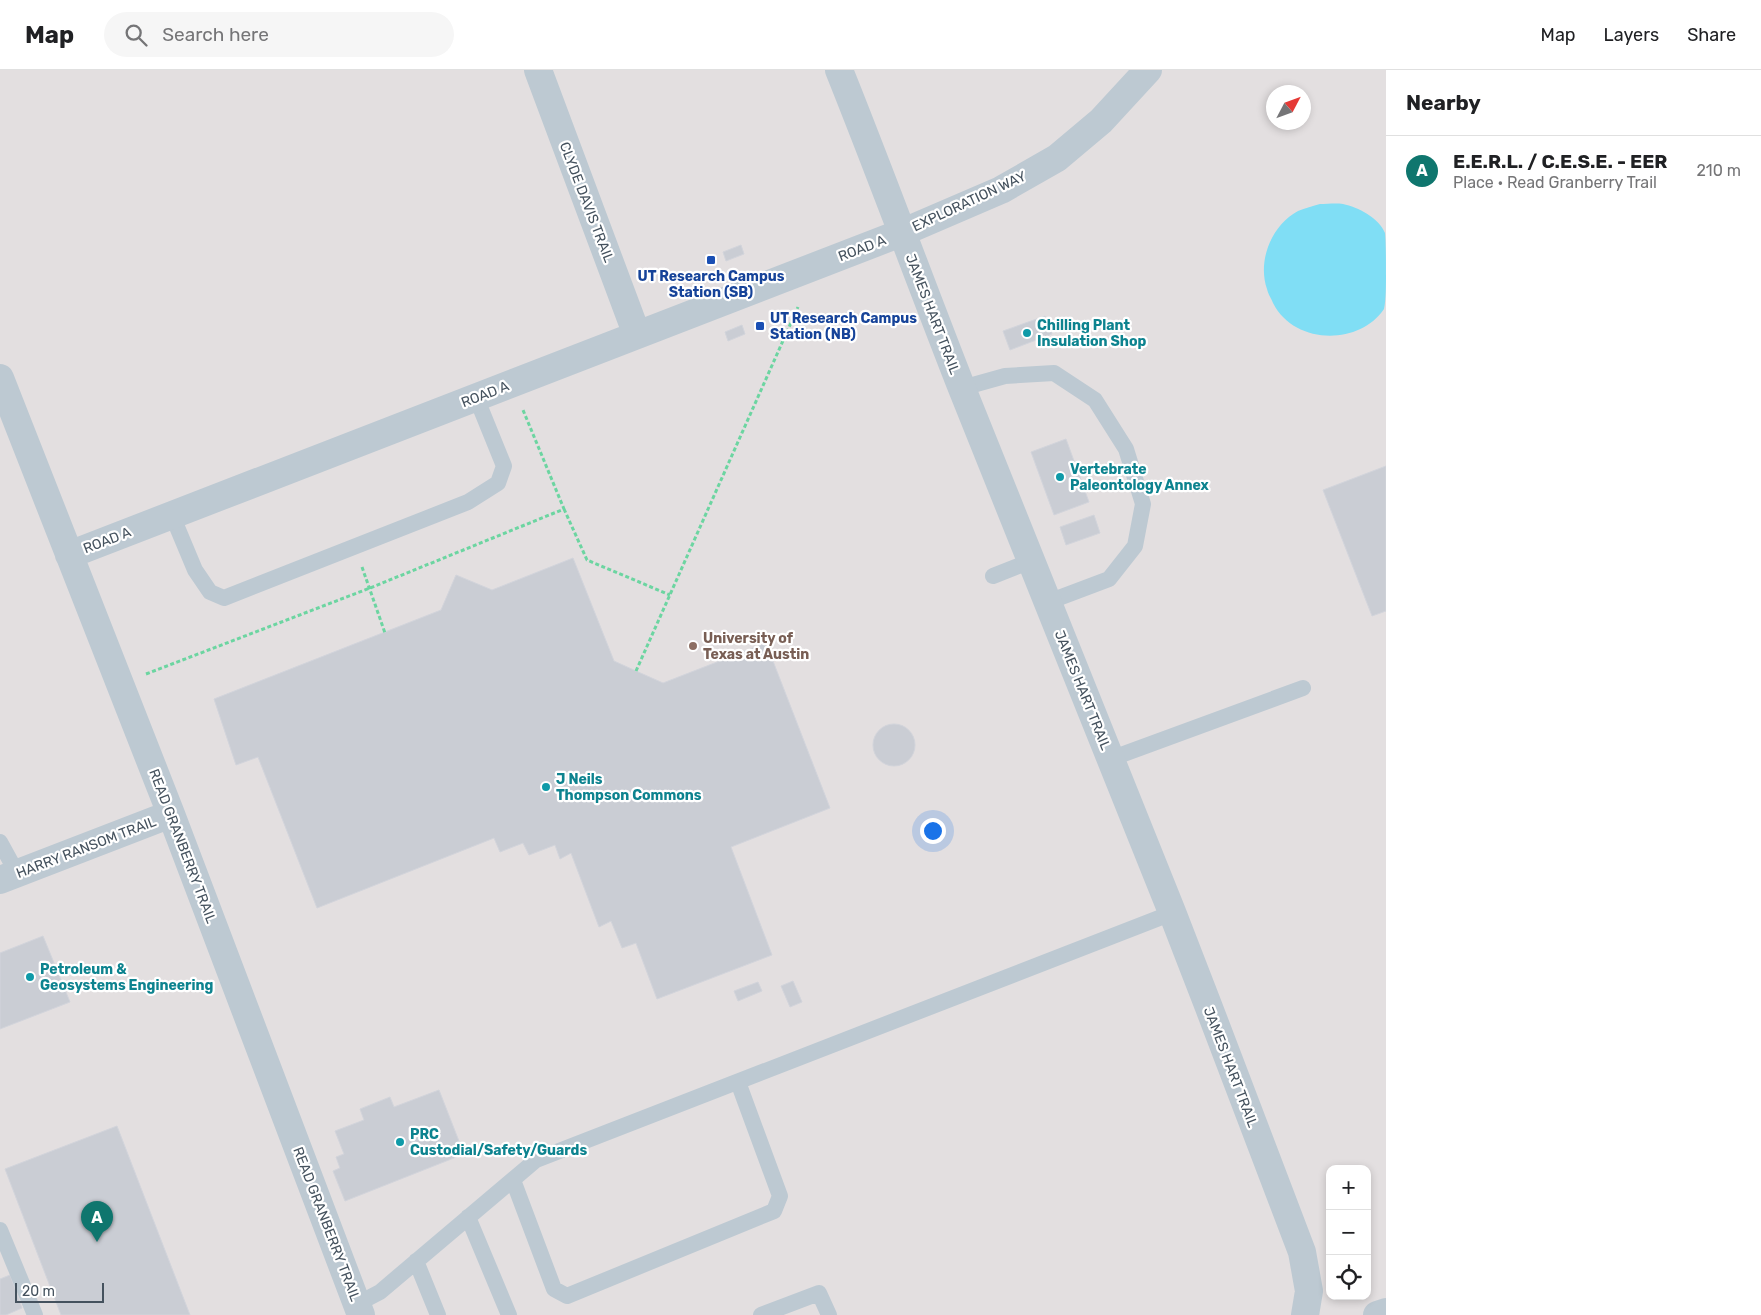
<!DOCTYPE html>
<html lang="en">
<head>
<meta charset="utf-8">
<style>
	:root { --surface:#fff; --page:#f6f6f6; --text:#202124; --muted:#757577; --line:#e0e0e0; --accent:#0f766e }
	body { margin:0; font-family:Rubik,sans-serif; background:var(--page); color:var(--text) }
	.controls { position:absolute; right:15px; bottom:15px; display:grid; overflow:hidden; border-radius:10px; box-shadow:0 2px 8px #0003 }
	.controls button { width:45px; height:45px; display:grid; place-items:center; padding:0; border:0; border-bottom:1px solid var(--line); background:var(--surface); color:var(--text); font:25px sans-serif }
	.compass { position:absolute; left:1266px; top:15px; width:45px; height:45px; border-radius:50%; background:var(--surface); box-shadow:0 2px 8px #0003; rotate:49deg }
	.scale { position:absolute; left:15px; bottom:12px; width:89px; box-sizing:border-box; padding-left:5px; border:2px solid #45525e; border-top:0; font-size:14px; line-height:18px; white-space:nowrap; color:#45525e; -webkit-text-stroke:4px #fff; paint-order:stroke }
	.you { position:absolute; left:932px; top:760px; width:18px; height:18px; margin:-12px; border:4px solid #fff; border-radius:50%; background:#1a73e8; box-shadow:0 0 0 8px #1a73e833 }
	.badge { display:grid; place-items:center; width:32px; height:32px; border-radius:50%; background:var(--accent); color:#fff; font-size:16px; font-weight:700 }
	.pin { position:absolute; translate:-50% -41px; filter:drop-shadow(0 1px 2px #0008) }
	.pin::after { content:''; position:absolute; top:26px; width:18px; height:15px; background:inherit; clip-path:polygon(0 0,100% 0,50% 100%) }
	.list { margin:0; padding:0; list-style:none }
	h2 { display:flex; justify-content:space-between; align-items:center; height:65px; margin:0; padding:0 20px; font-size:21px }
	h2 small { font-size:16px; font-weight:400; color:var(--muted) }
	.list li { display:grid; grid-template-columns:32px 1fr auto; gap:15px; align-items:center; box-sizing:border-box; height:70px; padding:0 20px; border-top:1px solid var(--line) }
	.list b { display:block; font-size:19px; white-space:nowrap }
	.list p { margin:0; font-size:16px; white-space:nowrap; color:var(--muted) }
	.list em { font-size:16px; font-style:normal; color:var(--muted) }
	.icon { flex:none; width:28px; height:28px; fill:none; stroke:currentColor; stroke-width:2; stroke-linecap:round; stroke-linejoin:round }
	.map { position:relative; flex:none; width:1386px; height:1245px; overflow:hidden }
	header { display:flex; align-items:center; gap:30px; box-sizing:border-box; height:70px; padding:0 25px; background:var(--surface); border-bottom:1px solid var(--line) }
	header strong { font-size:24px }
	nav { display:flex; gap:28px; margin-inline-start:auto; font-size:18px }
	.search { width:350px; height:45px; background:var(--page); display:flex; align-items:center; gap:12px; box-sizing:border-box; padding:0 18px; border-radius:28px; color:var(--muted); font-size:19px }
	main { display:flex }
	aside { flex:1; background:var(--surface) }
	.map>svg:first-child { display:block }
	.education { fill:#e3dfe0; fill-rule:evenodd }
	.water { fill:#80def5 }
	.building { fill:#cacdd4; stroke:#d2d4db }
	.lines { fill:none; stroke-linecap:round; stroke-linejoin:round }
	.path { stroke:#6cd5a1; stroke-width:3; stroke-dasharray:4 2.5; stroke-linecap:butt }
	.service { stroke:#bdc9d2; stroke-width:16 }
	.minor { stroke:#bdc9d2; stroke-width:28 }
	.transit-dot { fill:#1a4fb4; stroke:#fff; stroke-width:2 }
	.culture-dot { fill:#0f9aa8; stroke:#fff; stroke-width:2 }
	.education-dot { fill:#8d6e63; stroke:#fff; stroke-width:2 }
	.labels { text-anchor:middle; stroke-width:4.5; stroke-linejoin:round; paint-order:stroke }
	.street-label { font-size:14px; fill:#45525e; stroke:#fff }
	.transit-label { font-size:14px; font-weight:bold; fill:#164399; stroke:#fff }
	.culture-label { font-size:14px; font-weight:bold; fill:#0d838f; stroke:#fff; text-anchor:start }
	.education-label { font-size:14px; font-weight:bold; fill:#785e54; stroke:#fff; text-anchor:start }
</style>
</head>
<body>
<header>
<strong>Map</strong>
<div class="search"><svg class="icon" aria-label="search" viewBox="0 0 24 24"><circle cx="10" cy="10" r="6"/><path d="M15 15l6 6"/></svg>Search here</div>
<nav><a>Map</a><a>Layers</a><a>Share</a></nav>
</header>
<main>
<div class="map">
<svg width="1386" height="1245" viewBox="0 0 1386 1245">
	<rect width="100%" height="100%" fill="#f1eeee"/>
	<!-- education -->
	<path class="education" d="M0,0H1386V1245H0ZM1274,22H1304V52H1274ZM1330,1099H1367V1226H1330Z"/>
	<!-- water -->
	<path class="water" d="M1320,134C1327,134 1336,133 1343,134C1358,137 1379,148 1385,163C1386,172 1386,195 1386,205C1386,214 1386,231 1384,239C1359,276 1294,275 1273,233C1271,228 1268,224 1267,219C1257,190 1272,155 1298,141C1305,138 1313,136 1320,134Z"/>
	<!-- building -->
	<path class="building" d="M741,175L744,184L726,191L723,182Z
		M1045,246L1052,264L1010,280L1003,261Z
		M742,255L745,264L728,271L725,262Z
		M1066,369L1089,432L1054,445L1031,382Z
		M1386,396V541L1372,546L1323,420Z
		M1094,445L1100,463L1066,475L1060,457Z
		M573,488L614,591L636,601L663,613L766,573L830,738L731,777L772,885L657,929L636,873L622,878L611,851L599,857L571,783L560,789L555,775L529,785L523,773L500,782L494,768L317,838L258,687L236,695L214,629L441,540L456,505L492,520Z
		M873 675a21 21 0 1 1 42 0a21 21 0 1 1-42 0Z
		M43,866L70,932L0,959V883Z
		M793,911L802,932L790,937L781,916Z
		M758,912L762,921L738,931L734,921Z
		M439,1020L464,1084L345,1131L333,1101L340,1098L336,1087L344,1084L335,1061L364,1050L360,1039L390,1027L394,1037Z
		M117,1056L190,1245H61L5,1099Z
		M10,1205L22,1238L6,1245H0V1209Z"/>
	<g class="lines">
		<!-- path -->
		<path class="path" d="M564,439L587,490L670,525
			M362,497L385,563
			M636,601L798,237
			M146,604L370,518L564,439L523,340"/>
		<!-- service -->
		<path class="service" d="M962,318L1005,306L1054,303L1095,330L1126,379L1143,434L1135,476L1109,509L1048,532
			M172,445L195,500L210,522L224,528L468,432L498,413L504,396L476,327
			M993,506L1031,491
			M1110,689L1303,618
			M0,772L17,803
			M513,1110L554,1219L567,1226L774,1141L780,1126L738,1012
			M468,1147L509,1245
			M0,1160L35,1245
			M416,1191L438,1245
			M357,1234L380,1222L536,1090L1172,843
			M761,1245L819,1223L829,1245"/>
		<!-- minor -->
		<path class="minor" d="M538,0L637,265
			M839,0C882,107 921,214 963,321C1032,495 1103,668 1172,842C1216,955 1259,1068 1302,1182L1309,1221L1305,1245
			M0,308L171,744L361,1245
			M69,485L901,163L1001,120L1057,88L1101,51L1148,0
			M0,810L171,744
			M1377,1245L1386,1242"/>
	</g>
	<!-- markers -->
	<g class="transit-dot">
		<rect x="706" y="185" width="10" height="10" rx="2.5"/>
		<rect x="755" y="251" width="10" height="10" rx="2.5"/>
	</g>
	<g class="culture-dot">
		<circle cx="1027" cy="263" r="5"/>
		<circle cx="1060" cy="407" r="5"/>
		<circle cx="546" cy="717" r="5"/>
		<circle cx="30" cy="907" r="5"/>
		<circle cx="400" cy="1072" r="5"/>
	</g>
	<circle class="education-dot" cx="693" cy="576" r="5"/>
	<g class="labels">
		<!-- street labels -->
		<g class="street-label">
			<text transform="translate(969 131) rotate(-25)" y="5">EXPLORATION WAY</text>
			<text transform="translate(587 132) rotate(69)" y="5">CLYDE DAVIS TRAIL</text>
			<text transform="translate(862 178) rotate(-21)" y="5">ROAD A</text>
			<text transform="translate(933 244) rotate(69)" y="5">JAMES HART TRAIL</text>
			<text transform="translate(485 324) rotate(-21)" y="5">ROAD A</text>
			<text transform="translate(107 470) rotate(-21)" y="5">ROAD A</text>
			<text transform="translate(1083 620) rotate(68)" y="5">JAMES HART TRAIL</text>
			<text transform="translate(183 776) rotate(69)" y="5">READ GRANBERRY TRAIL</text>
			<text transform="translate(86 777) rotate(-21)" y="5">HARRY RANSOM TRAIL</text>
			<text transform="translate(1231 997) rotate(69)" y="5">JAMES HART TRAIL</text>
			<text transform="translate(327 1154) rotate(69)" y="5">READ GRANBERRY TRAIL</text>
		</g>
		<!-- transit labels -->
		<g class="transit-label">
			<text x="711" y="211">UT Research Campus<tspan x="711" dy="16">Station (SB)</tspan></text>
			<text x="770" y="253" text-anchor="start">UT Research Campus<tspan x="770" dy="16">Station (NB)</tspan></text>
		</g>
		<!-- culture labels -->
		<g class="culture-label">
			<text x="1037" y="260">Chilling Plant<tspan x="1037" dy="16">Insulation Shop</tspan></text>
			<text x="1070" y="404">Vertebrate<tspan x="1070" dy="16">Paleontology Annex</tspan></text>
			<text x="556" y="714">J Neils<tspan x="556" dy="16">Thompson Commons</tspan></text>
			<text x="40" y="904">Petroleum &amp;<tspan x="40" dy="16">Geosystems Engineering</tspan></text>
			<text x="410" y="1069">PRC<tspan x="410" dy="16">Custodial/Safety/Guards</tspan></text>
		</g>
		<!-- education labels -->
		<g class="education-label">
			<text x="703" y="573">University of<tspan x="703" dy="16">Texas at Austin</tspan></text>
		</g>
	</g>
</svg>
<div class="controls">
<button>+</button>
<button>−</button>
<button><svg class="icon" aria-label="locate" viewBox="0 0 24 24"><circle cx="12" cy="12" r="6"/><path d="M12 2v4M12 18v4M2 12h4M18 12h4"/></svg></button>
</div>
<svg class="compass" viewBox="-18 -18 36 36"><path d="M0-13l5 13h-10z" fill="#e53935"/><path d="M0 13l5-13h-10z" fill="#757577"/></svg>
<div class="scale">20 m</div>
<div class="you"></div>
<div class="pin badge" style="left:97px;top:1172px">A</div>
</div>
<aside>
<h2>Nearby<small></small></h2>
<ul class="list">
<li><span class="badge">A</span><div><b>E.E.R.L. / C.E.S.E. - EER</b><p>Place · Read Granberry Trail</p></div><em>210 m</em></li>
</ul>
</aside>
</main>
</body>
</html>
